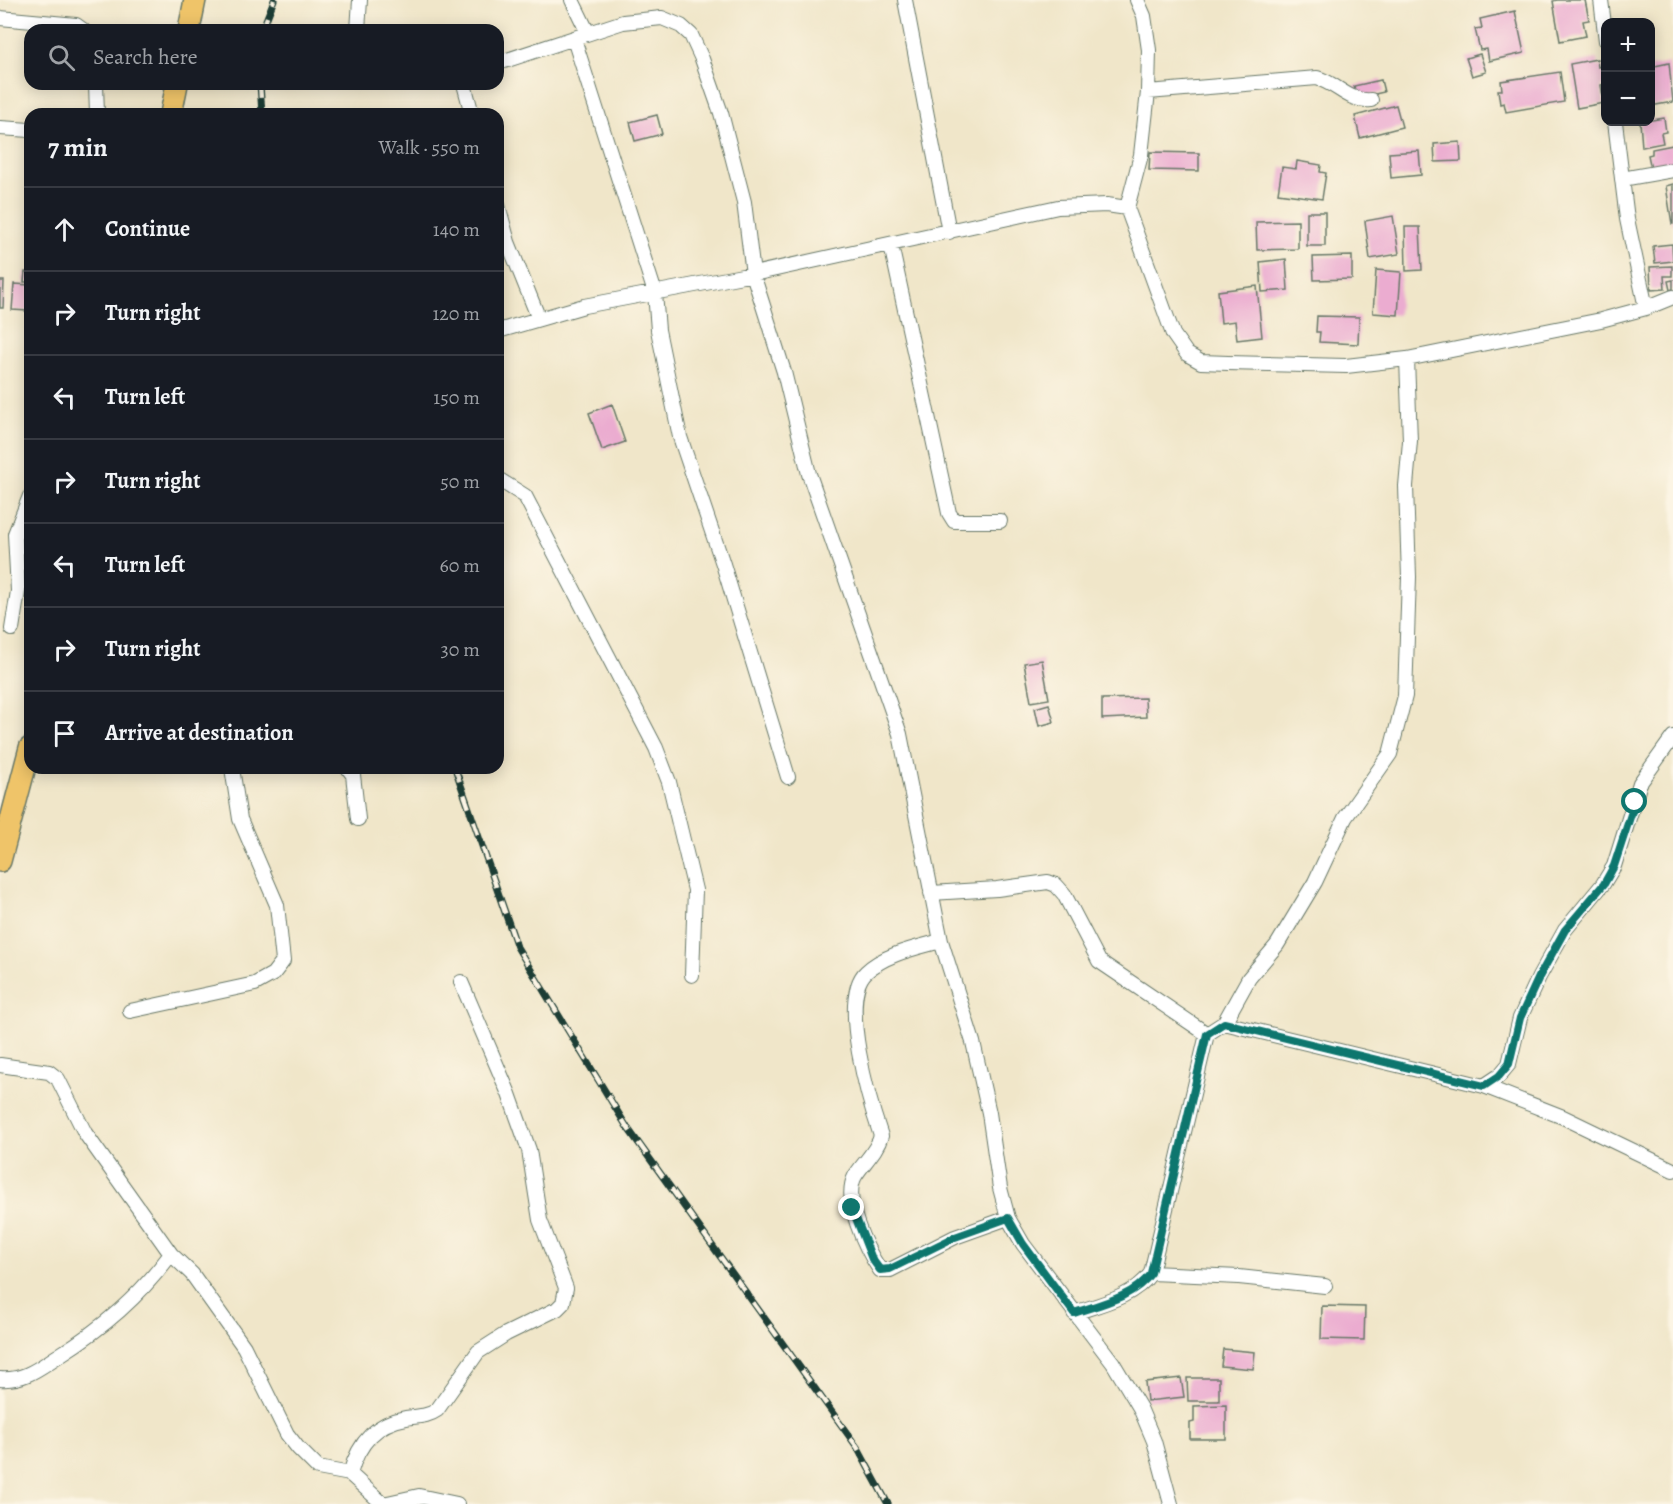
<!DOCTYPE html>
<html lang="en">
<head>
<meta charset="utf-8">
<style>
	:root { --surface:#171b24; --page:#20242c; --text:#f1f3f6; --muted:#9ea1a6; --line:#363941 }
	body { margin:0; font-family:Alegreya,serif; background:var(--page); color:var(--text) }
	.controls { position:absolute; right:18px; top:18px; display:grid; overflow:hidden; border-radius:12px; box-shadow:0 3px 15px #0003 }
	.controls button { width:54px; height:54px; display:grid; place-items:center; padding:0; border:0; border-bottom:2px solid var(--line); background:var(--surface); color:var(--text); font:30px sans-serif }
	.stop { position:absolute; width:18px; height:18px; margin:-14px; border:4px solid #0f766e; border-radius:50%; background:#fff }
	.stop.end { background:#0f766e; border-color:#fff; box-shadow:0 2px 6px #0008 }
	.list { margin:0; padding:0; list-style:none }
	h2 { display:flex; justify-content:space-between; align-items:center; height:78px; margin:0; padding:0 24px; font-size:26px }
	h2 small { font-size:20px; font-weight:400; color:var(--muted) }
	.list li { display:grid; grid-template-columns:39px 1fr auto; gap:18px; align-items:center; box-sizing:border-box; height:84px; padding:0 24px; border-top:2px solid var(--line) }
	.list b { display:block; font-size:22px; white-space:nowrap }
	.list em { font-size:20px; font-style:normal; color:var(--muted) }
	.icon { flex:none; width:33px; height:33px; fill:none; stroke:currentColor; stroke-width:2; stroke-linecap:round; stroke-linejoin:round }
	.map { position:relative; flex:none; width:1673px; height:1504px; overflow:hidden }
	.search { position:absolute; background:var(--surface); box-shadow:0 3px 15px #0003; left:24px; top:24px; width:480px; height:66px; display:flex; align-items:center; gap:15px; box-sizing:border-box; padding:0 21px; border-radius:18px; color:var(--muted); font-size:22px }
	.panel { position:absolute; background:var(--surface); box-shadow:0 3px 15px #0003; left:24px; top:108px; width:480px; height:666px; border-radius:18px }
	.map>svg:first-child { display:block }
	.building { fill:#ebacd0 }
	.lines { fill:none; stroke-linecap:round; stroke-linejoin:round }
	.minor-casing { stroke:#687868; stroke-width:16 }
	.primary-casing { stroke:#687868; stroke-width:24 }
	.minor { stroke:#fff; stroke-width:14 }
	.primary { stroke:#efc469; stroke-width:21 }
	.rail-casing { stroke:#1f3d34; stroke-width:7 }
	.rail { stroke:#fcf5e5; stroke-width:4.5; stroke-dasharray:14; stroke-linecap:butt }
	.route { stroke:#0f766e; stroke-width:8 }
</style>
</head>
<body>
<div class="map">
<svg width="1673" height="1504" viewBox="0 0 1673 1504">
	<rect width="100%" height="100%" fill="#fcf5e5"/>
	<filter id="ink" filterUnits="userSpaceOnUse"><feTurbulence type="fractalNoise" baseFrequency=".0167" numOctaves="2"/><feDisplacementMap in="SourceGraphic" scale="12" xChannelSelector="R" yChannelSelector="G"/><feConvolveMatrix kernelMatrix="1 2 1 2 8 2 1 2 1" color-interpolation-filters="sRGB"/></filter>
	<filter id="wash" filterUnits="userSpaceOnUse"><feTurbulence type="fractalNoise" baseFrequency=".008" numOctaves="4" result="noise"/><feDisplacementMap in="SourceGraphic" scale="24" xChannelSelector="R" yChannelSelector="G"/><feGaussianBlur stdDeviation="1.35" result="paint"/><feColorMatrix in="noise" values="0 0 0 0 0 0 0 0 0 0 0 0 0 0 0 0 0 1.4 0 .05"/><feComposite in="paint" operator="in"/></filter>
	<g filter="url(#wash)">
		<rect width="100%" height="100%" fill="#f0e6c9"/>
		<g id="blocks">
			<!-- building -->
			<path class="building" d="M1557,0H1585L1589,20L1583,21L1586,36L1560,41L1553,1Z
				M1515,11L1524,53L1489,61L1487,49L1480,50L1475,29L1482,28L1480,19Z
				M1480,54L1486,72L1472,76L1466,58Z
				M1597,59L1598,67L1602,66L1605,84L1601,85L1604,103L1577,108L1570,64Z
				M1669,63L1673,102L1650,106V67Z
				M1560,72L1564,102L1506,112L1504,103L1500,104L1498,90H1502L1501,81Z
				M1381,80L1384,92L1357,98L1354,86Z
				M1396,105L1402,127L1360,138L1355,116Z
				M657,115L662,134L635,141L630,122Z
				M1664,118L1666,132L1661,133L1663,143L1642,147L1640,122Z
				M1460,142L1461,161L1435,162L1434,144Z
				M1673,145V165L1651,169L1648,155L1652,154V149Z
				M1419,151L1421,175L1391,178L1389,153Z
				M1150,152L1199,153V171L1149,170Z
				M1297,161L1321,165L1320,172L1326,173L1322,199L1278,193L1282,167L1296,169Z
				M1673,184V224H1672L1666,186Z
				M1307,212H1325V246H1307Z
				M1393,216L1399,254L1370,259L1365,221Z
				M1298,221V249L1257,250L1256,222Z
				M1405,227H1420L1422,270L1406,271Z
				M1672,244L1673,261L1655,263L1653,246Z
				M1352,256V279L1314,280L1313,257Z
				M1286,259L1288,290L1262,292L1260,262Z
				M1672,266V276H1664L1665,289L1651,290L1650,267Z
				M1376,270L1401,272L1398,315L1373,313Z
				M25,272H30V282H24Z
				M1673,280V289L1670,290L1668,281Z
				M0,281H4L3,308H0Z
				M14,284L30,285L28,311L12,310Z
				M1257,286L1262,337L1237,340L1235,321L1221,323L1218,291Z
				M1317,316L1359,317L1358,344L1319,342L1320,332H1316Z
				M612,404L625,442L602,450L589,413Z
				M1042,660L1049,699L1031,702L1024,663Z
				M1145,698L1146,717L1102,719V699Z
				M1049,704L1054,722L1039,726L1035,708Z
				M1322,1306L1365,1307L1364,1340L1321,1339Z
				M1223,1349L1255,1352L1253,1369L1221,1366Z
				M1181,1378L1184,1397L1147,1401L1145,1382Z
				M1187,1378H1219V1401H1188Z
				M1226,1405V1439H1190V1423L1194,1422V1406Z"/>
		</g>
	</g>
	<g filter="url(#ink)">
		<use href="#blocks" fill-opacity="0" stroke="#687868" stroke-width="1.5"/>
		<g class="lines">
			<!-- minor casing -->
			<g class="minor-casing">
				<path id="minor" d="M572,0L588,33
					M905,0L949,232
					M1137,0L1144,16L1149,50L1148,92L1141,155L1127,208L1173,334L1187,354L1201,362L1228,363L1346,366L1407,359L1601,320L1646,308L1673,297
					M1601,0L1606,41
					M0,18L76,25L83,30
					M358,30L360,0
					M574,39L655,293L658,330L680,437L723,564L788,777
					M498,63L623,22L662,18L681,26L691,35L702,59L721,113L744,202L753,274L784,372L809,474L900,734L941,941L973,1042L989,1113L1000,1188L1008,1218L1023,1244L1113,1363L1140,1408L1154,1441L1171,1504
					M96,84L97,114
					M464,84L472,114
					M1148,92L1317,78C1338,84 1348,102 1371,100
					M1615,122L1627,219L1646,308
					M0,128L30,130
					M1622,179L1673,170
					M498,205L508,242L539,319
					M891,245L949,513L954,521H1000
					M498,331L584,306L753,274L1058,207L1107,205L1127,208
					M498,479L525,496L656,748L669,782L695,890L692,975
					M12,629L18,591L15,534L30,496
					M348,768L353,775L358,819
					M931,893L997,889L1048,882L1056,885L1064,894L1099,961L1207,1034L1224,1023L1249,978L1277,945L1315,882L1345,818L1390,754L1405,696L1409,577L1406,486L1410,441L1407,359
					M941,941C916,948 885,954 866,972C838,998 870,1104 881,1136C877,1151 863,1163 855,1176C842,1200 866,1249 880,1270H890L955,1237L1008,1218
					M130,1011L255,984L273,974L283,961L277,905L240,819L232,768
					M1224,1023L1484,1086L1563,1117L1673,1170
					M0,1065L49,1072L58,1079L85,1133L171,1254L192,1274L244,1347L287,1434L298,1448L318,1468L350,1474L383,1504L419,1496L457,1504
					M1484,1086L1499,1076L1509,1064L1520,1018L1539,977L1565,930L1603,884L1614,866L1640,783L1673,737
					M1151,1273L1239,1277L1325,1286
					M1074,1313C1101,1304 1134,1297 1151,1273L1207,1034
					M0,1379C24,1381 39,1368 58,1356C104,1327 139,1297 171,1254
					M350,1474C358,1444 375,1423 406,1418C418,1416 427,1417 437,1410L478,1352L506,1334L557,1309L563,1303L566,1288L540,1220L529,1150L509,1094L461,982"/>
			</g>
			<!-- primary casing -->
			<g class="primary-casing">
				<path id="primary" d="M189,30L195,0
					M171,114L177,84
					M0,861L30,748"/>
			</g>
			<!-- minor -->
			<use href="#minor" class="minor"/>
			<!-- primary -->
			<use href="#primary" class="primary"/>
			<!-- rail casing -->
			<g class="rail-casing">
				<path id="rail" d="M262,30L274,0
					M260,84L262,114
					M455,768L517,947L627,1127L857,1447L888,1504"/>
			</g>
			<!-- rail -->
			<use href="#rail" class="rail"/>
		</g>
	</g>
	<g class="lines" filter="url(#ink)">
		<!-- route -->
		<path class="route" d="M852,1208L872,1259L880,1270L890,1269L955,1237L1008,1218L1023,1244L1074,1313C1101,1304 1134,1297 1151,1273L1207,1034L1224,1023L1484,1086L1499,1076L1509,1064L1520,1018L1539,977L1565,930L1604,884L1614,866L1635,802"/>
	</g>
</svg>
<div class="controls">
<button>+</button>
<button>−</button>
</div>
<div class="stop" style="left:1635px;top:802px"></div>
<div class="stop end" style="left:852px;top:1208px"></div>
<div class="search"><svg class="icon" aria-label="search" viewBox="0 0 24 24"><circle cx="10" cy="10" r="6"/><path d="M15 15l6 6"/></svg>Search here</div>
<section class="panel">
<h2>7 min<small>Walk · 550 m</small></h2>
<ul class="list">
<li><svg class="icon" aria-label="ahead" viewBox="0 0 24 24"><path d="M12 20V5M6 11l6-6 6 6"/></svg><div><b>Continue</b></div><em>140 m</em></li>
<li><svg class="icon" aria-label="right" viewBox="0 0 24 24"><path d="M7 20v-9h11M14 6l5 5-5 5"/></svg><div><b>Turn right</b></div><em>120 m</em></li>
<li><svg class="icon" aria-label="left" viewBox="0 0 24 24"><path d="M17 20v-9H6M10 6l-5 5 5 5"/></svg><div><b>Turn left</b></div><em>150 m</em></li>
<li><svg class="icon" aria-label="right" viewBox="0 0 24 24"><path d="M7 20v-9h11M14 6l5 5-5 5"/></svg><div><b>Turn right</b></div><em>50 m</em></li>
<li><svg class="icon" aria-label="left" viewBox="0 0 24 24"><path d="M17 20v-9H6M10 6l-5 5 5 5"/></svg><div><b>Turn left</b></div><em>60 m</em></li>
<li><svg class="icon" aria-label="right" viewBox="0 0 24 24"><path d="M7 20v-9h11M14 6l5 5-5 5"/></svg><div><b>Turn right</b></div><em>30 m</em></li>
<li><svg class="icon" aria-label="arrive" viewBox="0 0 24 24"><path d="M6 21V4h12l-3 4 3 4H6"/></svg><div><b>Arrive at destination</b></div></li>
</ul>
</section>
</div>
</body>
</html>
